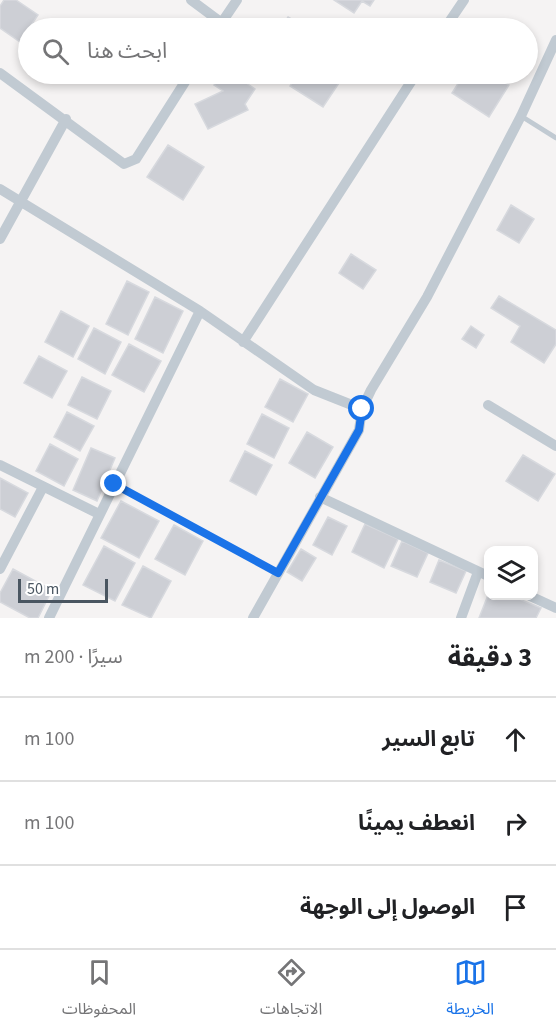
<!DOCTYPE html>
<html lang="ar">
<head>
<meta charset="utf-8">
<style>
	:root { --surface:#fff; --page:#f6f6f6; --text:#202124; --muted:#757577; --line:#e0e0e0; --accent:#1a73e8 }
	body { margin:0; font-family:"Source Sans 3","Noto Sans Arabic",sans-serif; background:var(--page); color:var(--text); direction:rtl }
	.controls { position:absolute; right:18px; bottom:18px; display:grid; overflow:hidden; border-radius:12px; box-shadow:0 3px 9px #0003 }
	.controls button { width:54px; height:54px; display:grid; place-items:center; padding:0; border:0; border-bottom:2px solid var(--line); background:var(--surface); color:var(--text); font:30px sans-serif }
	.scale { position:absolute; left:18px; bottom:15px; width:90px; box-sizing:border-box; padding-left:6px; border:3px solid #4a5661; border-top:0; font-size:16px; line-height:21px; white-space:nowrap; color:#4a5661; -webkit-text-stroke:4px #fff; paint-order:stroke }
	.stop { position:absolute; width:18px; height:18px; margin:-14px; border:4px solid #1a73e8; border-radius:50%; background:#fff }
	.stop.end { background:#1a73e8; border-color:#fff; box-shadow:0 2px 6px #0008 }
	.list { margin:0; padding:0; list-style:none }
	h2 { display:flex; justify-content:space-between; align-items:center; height:78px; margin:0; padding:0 24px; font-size:26px }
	h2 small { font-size:20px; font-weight:400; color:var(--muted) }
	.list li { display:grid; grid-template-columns:39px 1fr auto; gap:18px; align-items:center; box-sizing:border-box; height:84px; padding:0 24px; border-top:2px solid var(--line) }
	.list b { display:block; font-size:22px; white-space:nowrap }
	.list em { font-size:20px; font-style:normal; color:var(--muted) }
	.icon { flex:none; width:33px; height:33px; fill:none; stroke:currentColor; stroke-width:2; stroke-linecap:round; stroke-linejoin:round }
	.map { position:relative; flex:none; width:556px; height:618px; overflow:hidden; direction:ltr }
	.search { position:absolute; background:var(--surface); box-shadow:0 3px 9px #0003; left:18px; right:18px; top:18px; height:66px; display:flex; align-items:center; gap:15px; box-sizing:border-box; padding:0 21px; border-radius:33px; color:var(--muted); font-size:22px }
	.sheet { height:330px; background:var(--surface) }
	nav { display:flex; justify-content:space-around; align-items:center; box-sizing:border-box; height:84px; border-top:2px solid var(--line); background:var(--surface); font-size:16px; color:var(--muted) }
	nav a { display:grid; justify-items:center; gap:3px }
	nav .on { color:var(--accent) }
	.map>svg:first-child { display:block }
	.building { fill:#cdcfd5; stroke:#d7d9de; stroke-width:1.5 }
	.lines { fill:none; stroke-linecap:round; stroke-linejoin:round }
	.service { stroke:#c1cad2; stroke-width:5 }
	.minor { stroke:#c1cad2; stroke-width:10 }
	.route { stroke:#1a73e8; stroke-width:8 }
</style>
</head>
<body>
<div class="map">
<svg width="556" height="618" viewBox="0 0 556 618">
	<rect width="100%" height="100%" fill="#f5f3f3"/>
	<!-- building -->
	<path class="building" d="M4,0H16L38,15L20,42L0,28V6Z
		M334,0H374L370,6L362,1L354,13Z
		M288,17L306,28H281Z
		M156,74H175L170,82Z
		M223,74H233L255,89L245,104L248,110L208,129L195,104L223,91L214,85Z
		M298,74H345L323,107L290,86Z
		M464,74H492L509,85L489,117L452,93Z
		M168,145L204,167L183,200L147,177Z
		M511,205L534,219L519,243L497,230Z
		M351,254L376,270L363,289L339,273Z
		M127,281L149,292L128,335L106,324Z
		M499,296L556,330V344L544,363L511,342L520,326L491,308Z
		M155,297L183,311L163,353L135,339Z
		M61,311L89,326L73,357L45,342Z
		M471,326L484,335L476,348L462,339Z
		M94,328L121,342L105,374L78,359Z
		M129,344L161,361L144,392L112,375Z
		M39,356L67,371L52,398L24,383Z
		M82,377L111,391L97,419L68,405Z
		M280,379L308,394L293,422L265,407Z
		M67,412L94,426L80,451L54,437Z
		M262,414L289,428L274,458L247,444Z
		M307,432L333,447L315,478L289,463Z
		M50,444L78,459L64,486L36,471Z
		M91,448L115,458L97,501L73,490Z
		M245,451L272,465L256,495L230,481Z
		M523,455L555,474L538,501L506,481Z
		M0,478L28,493L15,517L0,509Z
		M121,501L159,521L139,558L101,538Z
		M328,517L347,526L332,555L313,545Z
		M365,524L398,539L384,568L352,552Z
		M174,525L203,541L185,575L155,559Z
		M402,541L428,553L417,577L391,566Z
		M104,546L135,563L115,601L83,585Z
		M301,549L316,558L302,581L287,572Z
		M439,560L466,571L456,593L430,582Z
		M143,566L171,581L151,618L122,605Z
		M13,569L52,590L38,618H30L0,602V593Z
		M488,595L512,596L541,608L536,618H479Z"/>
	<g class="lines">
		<!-- service -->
		<path class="service" d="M521,116L556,138
			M114,485L278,573"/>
		<!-- minor -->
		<path class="minor" d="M191,0L222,23
			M218,28L237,0
			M445,28L464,0
			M0,73L124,164L136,159L190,74
			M0,189L200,311L314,390L362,409
			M0,239L66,119
			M243,342L416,74
			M488,405L556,446
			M0,465L99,514
			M320,497L488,576
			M0,569L43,487
			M530,596L556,608
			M49,618L200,311
			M253,618L359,430L362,409L371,390L427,297L521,116L556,40
			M461,618L478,572"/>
	</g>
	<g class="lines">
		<!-- route -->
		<path class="route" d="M114,484L278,573L359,430L362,409"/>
	</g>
</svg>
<div class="controls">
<button><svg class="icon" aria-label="layers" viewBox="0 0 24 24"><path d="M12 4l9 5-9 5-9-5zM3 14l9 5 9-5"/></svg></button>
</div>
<div class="scale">50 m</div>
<div class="stop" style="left:362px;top:409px"></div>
<div class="stop end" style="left:114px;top:484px"></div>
<div class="search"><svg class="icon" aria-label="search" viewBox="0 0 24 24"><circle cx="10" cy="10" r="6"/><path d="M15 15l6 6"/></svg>ابحث هنا</div>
</div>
<section class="sheet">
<h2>3 دقيقة<small>سيرًا · 200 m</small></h2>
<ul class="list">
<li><svg class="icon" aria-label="ahead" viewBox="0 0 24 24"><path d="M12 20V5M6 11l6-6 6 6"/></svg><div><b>تابع السير</b></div><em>100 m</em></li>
<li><svg class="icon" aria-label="right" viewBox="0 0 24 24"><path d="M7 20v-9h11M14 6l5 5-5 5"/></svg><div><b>انعطف يمينًا</b></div><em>100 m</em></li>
<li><svg class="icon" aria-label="arrive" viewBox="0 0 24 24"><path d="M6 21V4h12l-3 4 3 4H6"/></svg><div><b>الوصول إلى الوجهة</b></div></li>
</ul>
</section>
<nav>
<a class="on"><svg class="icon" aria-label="map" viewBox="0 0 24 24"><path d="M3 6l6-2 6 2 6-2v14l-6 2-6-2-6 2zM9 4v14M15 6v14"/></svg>الخريطة</a>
<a><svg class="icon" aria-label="directions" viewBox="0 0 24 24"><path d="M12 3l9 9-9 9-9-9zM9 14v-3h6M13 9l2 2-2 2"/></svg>الاتجاهات</a>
<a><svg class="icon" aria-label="saved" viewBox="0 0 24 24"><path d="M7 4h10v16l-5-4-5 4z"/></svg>المحفوظات</a>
</nav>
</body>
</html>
